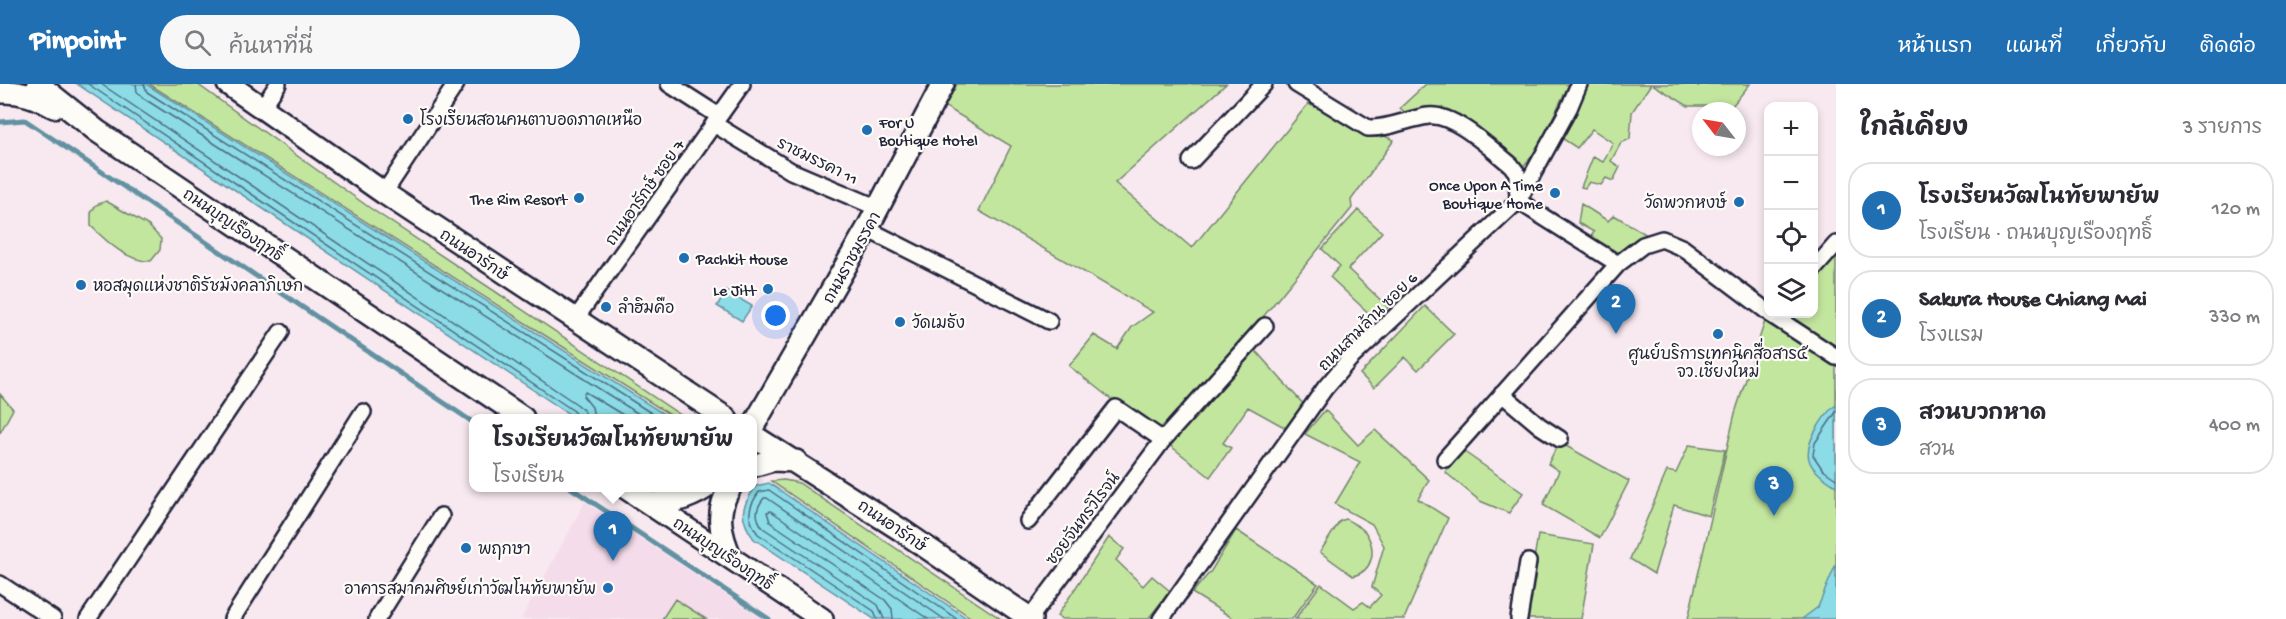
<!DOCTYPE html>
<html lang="th">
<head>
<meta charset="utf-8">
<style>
	:root { --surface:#fff; --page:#f7f7f7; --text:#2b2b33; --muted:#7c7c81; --line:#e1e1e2; --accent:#1f6fb2 }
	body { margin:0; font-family:"Gochi Hand","Playpen Sans Thai",sans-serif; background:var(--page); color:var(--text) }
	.controls { position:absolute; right:18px; top:18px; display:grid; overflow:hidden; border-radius:12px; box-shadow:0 3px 9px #0003 }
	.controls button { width:54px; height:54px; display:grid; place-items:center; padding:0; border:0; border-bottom:2px solid var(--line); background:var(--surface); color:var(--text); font:30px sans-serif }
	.compass { position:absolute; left:1692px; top:18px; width:54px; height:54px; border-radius:50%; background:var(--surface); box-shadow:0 3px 9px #0003; rotate:301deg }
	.you { position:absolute; left:776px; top:232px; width:21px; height:21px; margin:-15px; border:4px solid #fff; border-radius:50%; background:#1a73e8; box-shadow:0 0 0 9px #1a73e833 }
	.badge { display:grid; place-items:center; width:39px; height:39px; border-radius:50%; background:var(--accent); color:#fff; font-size:20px; font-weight:700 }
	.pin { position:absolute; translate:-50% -50px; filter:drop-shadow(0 2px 3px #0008) }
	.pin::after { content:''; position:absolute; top:32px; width:21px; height:18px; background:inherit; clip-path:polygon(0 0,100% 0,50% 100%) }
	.popup { position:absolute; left:469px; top:330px; width:288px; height:78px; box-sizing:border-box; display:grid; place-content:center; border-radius:12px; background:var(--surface); filter:drop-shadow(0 2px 4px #0005); font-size:20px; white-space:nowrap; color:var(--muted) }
	.popup b { font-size:22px; color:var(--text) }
	.popup::after { content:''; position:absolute; left:50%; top:100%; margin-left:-12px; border:12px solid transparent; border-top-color:var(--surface) }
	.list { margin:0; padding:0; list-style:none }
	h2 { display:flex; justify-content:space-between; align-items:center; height:78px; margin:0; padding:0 24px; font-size:26px }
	h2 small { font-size:20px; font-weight:400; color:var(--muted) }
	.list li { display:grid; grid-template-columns:39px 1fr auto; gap:18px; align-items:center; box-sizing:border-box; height:96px; margin:0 12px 12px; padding:0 12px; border:2px solid var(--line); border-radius:24px }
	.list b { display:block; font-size:22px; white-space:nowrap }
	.list p { margin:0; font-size:20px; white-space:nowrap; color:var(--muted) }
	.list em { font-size:20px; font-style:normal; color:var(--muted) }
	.icon { flex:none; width:33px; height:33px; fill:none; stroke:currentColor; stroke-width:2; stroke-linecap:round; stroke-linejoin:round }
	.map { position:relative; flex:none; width:1836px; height:535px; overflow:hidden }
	header { display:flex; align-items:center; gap:36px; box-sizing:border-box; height:84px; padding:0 30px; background:var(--accent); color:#fff }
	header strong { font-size:28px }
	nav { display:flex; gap:33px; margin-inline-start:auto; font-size:21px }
	.search { width:420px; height:54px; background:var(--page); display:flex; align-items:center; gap:15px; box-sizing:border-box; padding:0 21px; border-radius:33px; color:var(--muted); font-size:22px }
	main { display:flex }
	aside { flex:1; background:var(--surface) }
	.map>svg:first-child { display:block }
	.built { fill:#f5dceb }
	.green { fill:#c3e69f; stroke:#72846d; stroke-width:1.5 }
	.water { fill:#8cdce7; stroke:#6292a2; stroke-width:1.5 }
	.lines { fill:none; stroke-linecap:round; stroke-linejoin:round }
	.shore { stroke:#4c6c80; stroke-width:1.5 }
	.stream { stroke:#6292a2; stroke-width:5 }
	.street-casing { stroke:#22223b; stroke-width:20 }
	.secondary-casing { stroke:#22223b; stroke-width:26 }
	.street { stroke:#fdfcf7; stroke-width:15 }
	.secondary { stroke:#fdfcf7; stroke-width:21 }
	.poi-dot { fill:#1f6fb2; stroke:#fdfcf7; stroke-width:2 }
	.labels { text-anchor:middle; stroke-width:4.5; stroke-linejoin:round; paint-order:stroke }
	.poi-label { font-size:16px; fill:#22223b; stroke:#fdfcf7; text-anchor:start }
	.street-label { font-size:16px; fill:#22223b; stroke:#fdfcf7 }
</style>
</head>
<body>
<header>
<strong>Pinpoint</strong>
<div class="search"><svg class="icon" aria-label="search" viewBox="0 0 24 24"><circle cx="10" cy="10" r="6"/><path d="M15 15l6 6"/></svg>ค้นหาที่นี่</div>
<nav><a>หน้าแรก</a><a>แผนที่</a><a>เกี่ยวกับ</a><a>ติดต่อ</a></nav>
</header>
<main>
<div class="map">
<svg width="1836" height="535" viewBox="0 0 1836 535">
	<rect width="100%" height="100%" fill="#f8e9f0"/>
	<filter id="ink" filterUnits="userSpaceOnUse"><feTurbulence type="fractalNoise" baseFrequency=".0167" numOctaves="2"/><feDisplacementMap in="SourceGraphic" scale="12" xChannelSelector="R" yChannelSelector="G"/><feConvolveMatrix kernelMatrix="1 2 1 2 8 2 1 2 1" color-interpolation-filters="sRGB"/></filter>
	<g filter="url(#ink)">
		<!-- built -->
		<path class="built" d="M585,418L763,535H521Z"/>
		<!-- green -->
		<path class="green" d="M149,0H197L370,124L685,334H675Z
			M957,0H1226L1115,99L1192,164L1308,20L1394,56L1351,116L1352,124L1245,255L1305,322L1286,344L1248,323L1223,359L1231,364L1210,393L1069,282L1094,251L1117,265L1132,243L1153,228L979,127L1011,62L944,22Z
			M1426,0H1569L1538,64L1522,84L1461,38L1409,32L1400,24Z
			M1581,0H1651L1632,28L1630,55L1621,59L1611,77L1620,83L1613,97L1606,94L1601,101L1589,98L1585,104L1581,103L1593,73L1603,78L1613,59L1592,45L1577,64L1557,51Z
			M1652,0H1696L1698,2L1701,0H1750L1732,22H1688Z
			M106,117L149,142L161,155L160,166L151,177C128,178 107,158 91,142V129L96,121Z
			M1581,120L1608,137L1614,131L1647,151L1641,159L1618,174L1588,157L1594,148L1578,139Z
			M1358,126L1382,148L1348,185L1388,223L1376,236L1330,193L1340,182L1322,165Z
			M1836,169V266L1780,230H1814V193Z
			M1425,222L1454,250L1418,286L1405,273L1374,304L1360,290Z
			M1765,237L1836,275V535H1688L1735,329Z
			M0,310L13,325L0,349Z
			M1325,326L1358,361L1375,346L1429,396L1418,415L1448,434L1404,535H1295L1321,500L1354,524L1363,518L1370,523L1381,511L1372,503L1384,462L1372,440L1335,420L1360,378L1305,350Z
			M1559,358L1629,397L1600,454L1543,421L1559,387L1548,380Z
			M1689,361L1725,366L1709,432L1674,421L1654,490L1630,475L1667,387L1676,389Z
			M1463,367L1523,409L1509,429L1480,417L1445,388Z
			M784,396L799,399L1001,535H973L771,397Z
			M1346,435C1352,439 1362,443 1366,449C1377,466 1373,487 1353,492L1320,468L1340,437Z
			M1236,446L1318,500L1292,535H1234L1192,509L1211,487Z
			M1538,451L1594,460L1581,535H1524Z
			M1109,453L1124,465L1116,476L1143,502L1152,492L1170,507L1148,535H1062L1057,532Z
			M675,515L706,535H662Z"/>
		<!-- water -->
		<path class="water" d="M77,0H146L670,334H575Z
			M726,207L752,222L742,237L717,222Z
			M1836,321V402C1808,385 1800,373 1817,344C1823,335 1827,327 1836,321Z
			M769,399L968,535H874L754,455C738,433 741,423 756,402Z
			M1836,480V535H1802L1818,523Z"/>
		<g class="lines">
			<!-- shore -->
			<path class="shore" d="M88,0L574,327L577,334
				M101,0L578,321L584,327L585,334
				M136,0L137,8L143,14L645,334
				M144,0L147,8L659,334
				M1836,328L1815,359L1813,371L1823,386L1836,395
				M594,334L592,323L583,312L585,308L628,334
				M877,535L874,527L758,450C746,434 748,423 759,408L769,406L957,535
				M884,535L878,521L763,444C755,433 755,425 764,414H767L944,535
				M893,535L892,525L885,516L770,438L767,428L771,427L928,535"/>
			<!-- stream -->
			<path class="stream" d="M0,38L25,36L474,339
				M571,404L769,535"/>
			<!-- street casing -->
			<g class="street-casing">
				<path id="street" d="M669,0L719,32
					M1296,0L1368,44C1388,45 1407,35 1428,32C1453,28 1492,66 1511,81L1517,89L1518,117
					M262,24L278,0
					M714,40L791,87L878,124
					M1191,77L1264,0
					M384,109L456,0
					M1518,117L1618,180
					M867,145L1049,237
					M1814,185L1836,160
					M1770,230L1836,273
					M574,237L742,0
					M1502,310L1540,342L1560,355
					M1445,375L1618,180L1643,161L1662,155L1683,164L1768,228
					M1028,437L1116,324L1163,356
					M0,500L53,535
					M1030,534L1163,356L1265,242
					M88,535L281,248
					M232,535L363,328
					M377,535L441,432
					M1161,535L1325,304L1349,276L1518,117L1569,24L1579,0
					M1519,535L1528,478"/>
			</g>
			<!-- secondary casing -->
			<g class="secondary-casing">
				<path id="secondary" d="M38,0L97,47L523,334
					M228,0L384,109L726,334
					M0,8C21,7 36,13 54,23
					M752,344L867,145L943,0
					M752,351L901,446L1031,535
					M752,382L773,376L796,377
					M626,404L822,535
					M730,404C715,427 720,450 731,474
					M649,419C671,419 686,416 705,404"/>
			</g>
			<!-- street -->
			<use href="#street" class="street"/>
			<!-- secondary -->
			<use href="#secondary" class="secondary"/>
		</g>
	</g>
	<!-- markers -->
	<g class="poi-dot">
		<circle cx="408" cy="35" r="6"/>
		<circle cx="867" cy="46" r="6"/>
		<circle cx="1555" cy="109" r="6"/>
		<circle cx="579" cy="114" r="6"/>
		<circle cx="1739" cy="118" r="6"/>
		<circle cx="684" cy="174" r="6"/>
		<circle cx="81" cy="201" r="6"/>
		<circle cx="768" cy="205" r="6"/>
		<circle cx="606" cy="223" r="6"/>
		<circle cx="900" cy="238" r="6"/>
		<circle cx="1718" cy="250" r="6"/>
		<circle cx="466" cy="464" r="6"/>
		<circle cx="608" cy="504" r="6"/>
	</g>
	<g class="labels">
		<!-- poi labels -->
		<g class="poi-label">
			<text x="420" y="41">โรงเรียนสอนคนตาบอดภาคเหนือ</text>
			<text x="879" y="43">For U<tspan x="879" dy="18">Boutique Hotel</tspan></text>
			<text x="1543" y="106" text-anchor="end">Once Upon A Time<tspan x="1543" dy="18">Boutique Home</tspan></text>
			<text x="567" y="120" text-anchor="end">The Rim Resort</text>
			<text x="1727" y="124" text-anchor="end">วัดพวกหงษ์</text>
			<text x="696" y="180">Pachkit House</text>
			<text x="93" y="207">หอสมุดแห่งชาติรัชมังคลาภิเษก</text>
			<text x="756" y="211" text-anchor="end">Le Jitt</text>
			<text x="618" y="229">ลำฮิมคือ</text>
			<text x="912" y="244">วัดเมธัง</text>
			<text x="1718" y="275" text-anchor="middle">ศูนย์บริการเทคนิคสื่อสาร๕<tspan x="1718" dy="18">จว.เชียงใหม่</tspan></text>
			<text x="478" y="470">พฤกษา</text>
			<text x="596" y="510" text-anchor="end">อาคารสมาคมศิษย์เก่าวัฒโนทัยพายัพ</text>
		</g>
		<!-- street labels -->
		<g class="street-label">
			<text transform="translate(818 76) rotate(26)" y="6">ราชมรรคา 11</text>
			<text transform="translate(644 108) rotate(-55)" y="6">ถนนอารักษ์ ซอย 7</text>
			<text transform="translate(234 140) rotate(34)" y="6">ถนนบุญเรืองฤทธิ์</text>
			<text transform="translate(475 170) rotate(34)" y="6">ถนนอารักษ์</text>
			<text transform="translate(851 173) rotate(-61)" y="6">ถนนราชมรรคา</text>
			<text transform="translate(1367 237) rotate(-45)" y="6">ถนนสามล้าน ซอย 6</text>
			<text transform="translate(1082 434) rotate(-53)" y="6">ซอยจันทรวิโรจน์</text>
			<text transform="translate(893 441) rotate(34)" y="6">ถนนอารักษ์</text>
			<text transform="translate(724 469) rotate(34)" y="6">ถนนบุญเรืองฤทธิ์</text>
		</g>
	</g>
</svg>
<div class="controls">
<button>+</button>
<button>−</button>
<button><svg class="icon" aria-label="locate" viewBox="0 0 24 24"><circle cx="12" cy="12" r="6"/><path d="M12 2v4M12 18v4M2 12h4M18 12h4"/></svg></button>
<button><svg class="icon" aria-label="layers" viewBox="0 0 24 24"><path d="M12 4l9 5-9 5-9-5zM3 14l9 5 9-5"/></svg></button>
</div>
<svg class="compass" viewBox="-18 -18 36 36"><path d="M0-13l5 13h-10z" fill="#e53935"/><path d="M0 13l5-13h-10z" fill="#7c7c81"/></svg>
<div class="you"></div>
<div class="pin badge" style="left:613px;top:477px">1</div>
<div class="popup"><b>โรงเรียนวัฒโนทัยพายัพ</b>โรงเรียน</div>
<div class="pin badge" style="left:1616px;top:250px">2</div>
<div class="pin badge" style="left:1774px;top:432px">3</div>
</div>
<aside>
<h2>ใกล้เคียง<small>3 รายการ</small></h2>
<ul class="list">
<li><span class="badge">1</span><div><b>โรงเรียนวัฒโนทัยพายัพ</b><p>โรงเรียน · ถนนบุญเรืองฤทธิ์</p></div><em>120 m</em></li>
<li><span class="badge">2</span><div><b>Sakura House Chiang Mai</b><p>โรงแรม</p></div><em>330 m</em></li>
<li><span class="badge">3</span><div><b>สวนบวกหาด</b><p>สวน</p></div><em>400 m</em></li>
</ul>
</aside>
</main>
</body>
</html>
